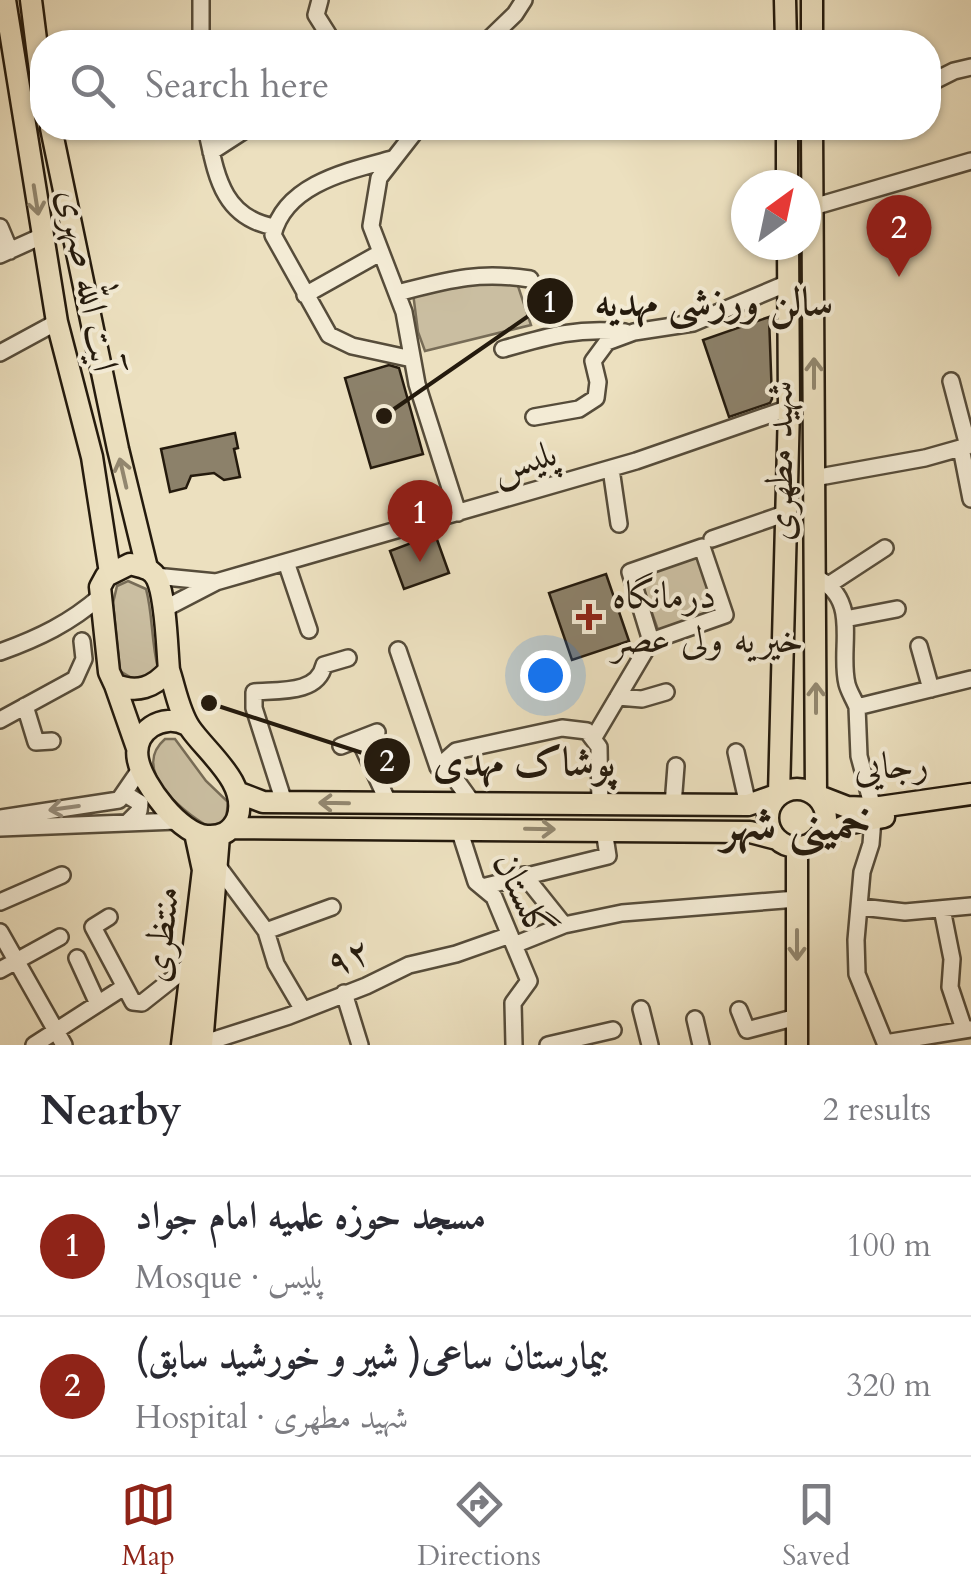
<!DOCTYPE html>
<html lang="en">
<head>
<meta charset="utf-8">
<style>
	:root { --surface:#fff; --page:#f7f7f7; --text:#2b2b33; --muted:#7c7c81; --line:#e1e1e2; --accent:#8f2418 }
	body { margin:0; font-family:Cardo,Amiri,serif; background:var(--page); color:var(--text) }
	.compass { position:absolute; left:731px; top:170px; width:90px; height:90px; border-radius:50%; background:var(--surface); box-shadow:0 2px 8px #0004; rotate:33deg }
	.you { position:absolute; left:545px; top:675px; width:35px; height:35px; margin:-25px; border:8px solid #fff; border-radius:50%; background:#1a73e8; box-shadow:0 0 0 15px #1a73e833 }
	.badge { display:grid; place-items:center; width:65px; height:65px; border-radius:50%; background:var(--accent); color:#fff; font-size:32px; font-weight:700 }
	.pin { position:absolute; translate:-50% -82px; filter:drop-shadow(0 2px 5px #0008) }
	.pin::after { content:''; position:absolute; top:52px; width:35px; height:30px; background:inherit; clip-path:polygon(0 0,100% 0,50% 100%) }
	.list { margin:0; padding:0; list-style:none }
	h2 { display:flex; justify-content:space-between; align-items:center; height:130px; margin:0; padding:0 40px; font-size:42px }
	h2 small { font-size:32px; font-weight:400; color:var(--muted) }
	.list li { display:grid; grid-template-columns:65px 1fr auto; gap:30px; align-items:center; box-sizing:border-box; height:140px; padding:0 40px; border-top:2px solid var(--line) }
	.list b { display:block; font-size:38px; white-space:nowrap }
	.list p { margin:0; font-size:32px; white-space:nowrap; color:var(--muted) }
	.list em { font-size:32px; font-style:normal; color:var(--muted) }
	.icon { flex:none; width:55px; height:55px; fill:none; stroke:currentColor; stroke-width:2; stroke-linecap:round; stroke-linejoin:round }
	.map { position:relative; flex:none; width:971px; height:1045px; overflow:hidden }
	.search { position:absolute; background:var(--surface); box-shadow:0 2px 8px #0004; left:30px; right:30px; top:30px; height:110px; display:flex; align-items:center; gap:25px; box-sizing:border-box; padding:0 35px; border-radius:40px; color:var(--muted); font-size:38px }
	.sheet { height:410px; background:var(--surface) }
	nav { display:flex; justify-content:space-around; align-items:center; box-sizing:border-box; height:140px; border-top:2px solid var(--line); background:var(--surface); font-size:28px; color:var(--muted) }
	nav a { display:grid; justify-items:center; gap:5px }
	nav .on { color:var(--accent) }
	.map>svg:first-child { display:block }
	.green { fill:#cabea1; stroke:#776c57; stroke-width:2.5 }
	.building { fill:#8c816a; stroke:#241a0d; stroke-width:2.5 }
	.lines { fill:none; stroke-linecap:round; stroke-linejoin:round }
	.minor-casing { stroke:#564c3a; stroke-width:20 }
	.major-casing { stroke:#241a0d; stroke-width:25 }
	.minor { stroke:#f3ebd5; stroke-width:15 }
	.major { stroke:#ece0bf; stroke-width:20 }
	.oneway { stroke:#92876f }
	.oneway2 { stroke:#968d7b }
	.poi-dot { fill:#8f2418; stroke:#f3ebd5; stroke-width:4 }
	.labels { text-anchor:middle; stroke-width:8; stroke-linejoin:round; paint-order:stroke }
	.street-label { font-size:38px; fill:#241a0d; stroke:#f3ebd5 }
	.poi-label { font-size:38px; fill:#241a0d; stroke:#f3ebd5; text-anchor:start }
	.district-label { font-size:48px; font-weight:bold; fill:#241a0d; stroke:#f3ebd5 }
	.leader { fill:none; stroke:#241a0d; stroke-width:4 }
	.callout-dot { fill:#241a0d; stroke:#f3ebd5; stroke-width:4 }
	.mark-label { font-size:30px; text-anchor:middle; font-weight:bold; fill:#fff }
	.callout-label { font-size:40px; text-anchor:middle; font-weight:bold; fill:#241a0d; stroke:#f3ebd5; stroke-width:8; stroke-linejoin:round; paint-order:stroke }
</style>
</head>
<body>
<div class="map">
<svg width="971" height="1045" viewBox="0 0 971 1045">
	<rect width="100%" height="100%" fill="#ece0bf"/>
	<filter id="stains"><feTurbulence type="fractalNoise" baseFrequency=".002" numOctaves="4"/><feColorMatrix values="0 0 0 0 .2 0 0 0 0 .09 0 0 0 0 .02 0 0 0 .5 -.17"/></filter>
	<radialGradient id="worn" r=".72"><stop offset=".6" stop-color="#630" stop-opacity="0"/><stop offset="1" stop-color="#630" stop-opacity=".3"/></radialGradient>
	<!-- green -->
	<path class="green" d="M517,283L531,325L425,351L418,332L413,293L457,284Z
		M697,556L716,610L658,630L639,576Z
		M128,581L146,589C153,615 151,641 158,668L144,680H135L120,671L113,603L117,586Z
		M165,739H175L206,781L228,802L226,820L215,830C188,817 128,771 165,739Z"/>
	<!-- building -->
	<path class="building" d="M769,317L772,399L770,403L729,417L703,340Z
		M389,365L399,368L423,454L371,468L345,378Z
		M235,433L238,448L234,449L240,477L224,480L214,473L191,476L186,488L170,492L161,449Z
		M435,534L449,573L404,589L390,551Z
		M606,574L629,641L572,660L549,593Z"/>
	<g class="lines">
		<!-- minor casing -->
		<g class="minor-casing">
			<path id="minor" d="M320,0L316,15L333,42
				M182,42L201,38V0
				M486,42L515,14L524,0
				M928,84L954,71L971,67
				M206,128C216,173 221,218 275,227
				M418,128L379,178L371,226L404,312L417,384L458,513
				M211,152L248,128
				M392,159C348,171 285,184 273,235L329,335L352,346L412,359
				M813,207L971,161
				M0,227L10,251
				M0,255L42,236
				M397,293C448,280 477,271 530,279
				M305,295L380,253
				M503,349C548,336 578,327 625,332
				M0,353L57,322
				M951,381L968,446
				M534,417L579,409L596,398L598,382L593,361L607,342L634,332L693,323L788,283
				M961,448L971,499
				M611,469L619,524
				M814,478L925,458L971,445
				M712,539L787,513
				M286,562L309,630
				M155,576L216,582
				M815,577C862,599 838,647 847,684C849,692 854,699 857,707L971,679
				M830,584L885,548
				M162,610L216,582L636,461L789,408
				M845,619L897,609
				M919,646L931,689
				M398,650L438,767L456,780L474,805
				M0,652C39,638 70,623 101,596
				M618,697L642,699L666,692
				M25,706L36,742L52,741
				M857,707L859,756L873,808
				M0,720L75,679L84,659L82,641
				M359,739L389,804
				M593,739L651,641L725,615L702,547L630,572L651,641
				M341,746L377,732
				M736,752L748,805
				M438,767L456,751L562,728L587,731L599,747L600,805
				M125,794L140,803L139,811L128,822
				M284,802L254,708V692C279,690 318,694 324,665L348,658
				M673,805L676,766
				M0,818L119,800L141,768
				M873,819L871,844L862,872L856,940L857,974L886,1045
				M0,828L177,821
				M459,829L476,882L494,897L529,981L513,1003L514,1045
				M217,865L266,931L276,964L303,1010
				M524,875L564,925
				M482,887L608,856L604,830
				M0,902L62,875
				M861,907L905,912L971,906
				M942,909L952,959L950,987L964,1029
				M109,917L93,927L133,1002L142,1003L190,965
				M266,931L332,907
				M0,932L64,1045
				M514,945L564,925L622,913L797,899
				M77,958L98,1004
				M0,970L60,937
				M344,993L360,1045
				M641,1009L650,1045
				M739,1010L747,1030L797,1017
				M695,1019L701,1045
				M211,1041L289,1016L366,986L409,965L456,954L510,935
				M885,1043L971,1029
				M34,1045L124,987
				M548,1045L613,1030"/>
		</g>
		<!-- major casing -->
		<g class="major-casing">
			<path id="major" d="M5,0L57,322L92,457L110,573
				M31,0L42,87
				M785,0L786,42
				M812,0V42
				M51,128L118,449L147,568
				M787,128V185
				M812,128L816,795L847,807L873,808L971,794
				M130,564C141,567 152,568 157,579C166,598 167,648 169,670C153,688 138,693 115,685L109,672L100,587L106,576Z
				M169,670C175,688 179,712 190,728C207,753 250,784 237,819C231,832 221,837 207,836C180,834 143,785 138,760C132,731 163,712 187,725
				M115,685L137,748
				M768 818a29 29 0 1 1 58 0a29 29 0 1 1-58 0Z
				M237,792L263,802L748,805L779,794L789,408L788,245
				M233,828L750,832L777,839
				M820,837L851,823L884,817
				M797,847V1045
				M182,1045L203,870L195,833
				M202,1045L219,836"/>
		</g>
		<!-- minor -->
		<use href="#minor" class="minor"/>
		<!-- major -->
		<use href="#major" class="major"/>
	</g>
	<!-- one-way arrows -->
	<defs><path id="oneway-shaft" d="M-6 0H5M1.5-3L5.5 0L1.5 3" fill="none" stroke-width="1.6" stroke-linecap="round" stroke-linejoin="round" transform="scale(2.5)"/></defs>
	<g class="oneway">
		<use href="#oneway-shaft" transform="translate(36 200) rotate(81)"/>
		<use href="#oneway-shaft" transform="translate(814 373) rotate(-90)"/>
		<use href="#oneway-shaft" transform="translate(123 473) rotate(-103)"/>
		<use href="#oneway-shaft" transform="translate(816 698) rotate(-90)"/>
		<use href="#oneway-shaft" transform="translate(334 803) rotate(-179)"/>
		<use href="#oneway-shaft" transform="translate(540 829) rotate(1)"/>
		<use href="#oneway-shaft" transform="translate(797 945) rotate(90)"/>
	</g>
	<use class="oneway2" href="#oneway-shaft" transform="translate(64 808) rotate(172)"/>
	<!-- markers -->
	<path class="poi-dot" d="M584 602h10v10h10v10h-10v10h-10v-10h-10v-10h10z"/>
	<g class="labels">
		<!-- street labels -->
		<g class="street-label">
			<text transform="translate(89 280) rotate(79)" y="13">آیت الله صهری</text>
			<text transform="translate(524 460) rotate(-16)" y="13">پلیس</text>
			<text transform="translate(779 461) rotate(-90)" y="13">شهید مطهری</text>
			<text transform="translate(891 765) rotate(-3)" y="13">رجایی</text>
			<text transform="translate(524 895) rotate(64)" y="13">گلستان</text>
			<text transform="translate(160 934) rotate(-83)" y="13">منتظری</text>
			<text transform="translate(348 956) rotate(-22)" y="13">۹۲</text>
		</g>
		<!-- poi labels -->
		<g class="poi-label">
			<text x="612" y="608">درمانگاه<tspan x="612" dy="44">خیریه ولی عصر</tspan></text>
		</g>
		<!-- district labels -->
		<g class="district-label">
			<text x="796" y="839">خمینی شهر</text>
		</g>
	</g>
	<!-- callouts -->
	<path class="leader" d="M384 416L550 301M209 703L387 761"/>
	<g class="callout-dot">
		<circle cx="384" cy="416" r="10"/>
		<circle cx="209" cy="703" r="10"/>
		<circle cx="550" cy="301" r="25"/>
		<circle cx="387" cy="761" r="25"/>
	</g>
	<g class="mark-label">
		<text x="550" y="312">1</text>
		<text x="387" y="771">2</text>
	</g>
	<g class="callout-label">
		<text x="714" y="315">سالن ورزشی مهدیه</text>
		<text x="524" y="775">پوشاک مهدی</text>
	</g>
	<rect width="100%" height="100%" filter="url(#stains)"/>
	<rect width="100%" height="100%" fill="url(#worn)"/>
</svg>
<svg class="compass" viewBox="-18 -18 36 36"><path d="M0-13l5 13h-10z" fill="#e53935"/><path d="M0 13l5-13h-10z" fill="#7c7c81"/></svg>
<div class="you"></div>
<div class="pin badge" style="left:420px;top:562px">1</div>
<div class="pin badge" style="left:899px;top:277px">2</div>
<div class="search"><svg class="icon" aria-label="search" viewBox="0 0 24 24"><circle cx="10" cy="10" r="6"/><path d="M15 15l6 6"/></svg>Search here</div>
</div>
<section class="sheet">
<h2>Nearby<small>2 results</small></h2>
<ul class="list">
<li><span class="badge">1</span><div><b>مسجد حوزه علمیه امام جواد</b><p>Mosque · پلیس</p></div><em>100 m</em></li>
<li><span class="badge">2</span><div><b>(بیمارستان ساعی( شیر و خورشید سابق</b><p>Hospital · شهید مطهری</p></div><em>320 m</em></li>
</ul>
</section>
<nav>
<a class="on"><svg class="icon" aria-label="map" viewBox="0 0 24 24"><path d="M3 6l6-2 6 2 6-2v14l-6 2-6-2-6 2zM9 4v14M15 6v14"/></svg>Map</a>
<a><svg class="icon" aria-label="directions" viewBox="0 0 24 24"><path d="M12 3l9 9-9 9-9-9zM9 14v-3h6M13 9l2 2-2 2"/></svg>Directions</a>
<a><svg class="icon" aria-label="saved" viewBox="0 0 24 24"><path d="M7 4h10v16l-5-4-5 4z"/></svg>Saved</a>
</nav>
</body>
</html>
